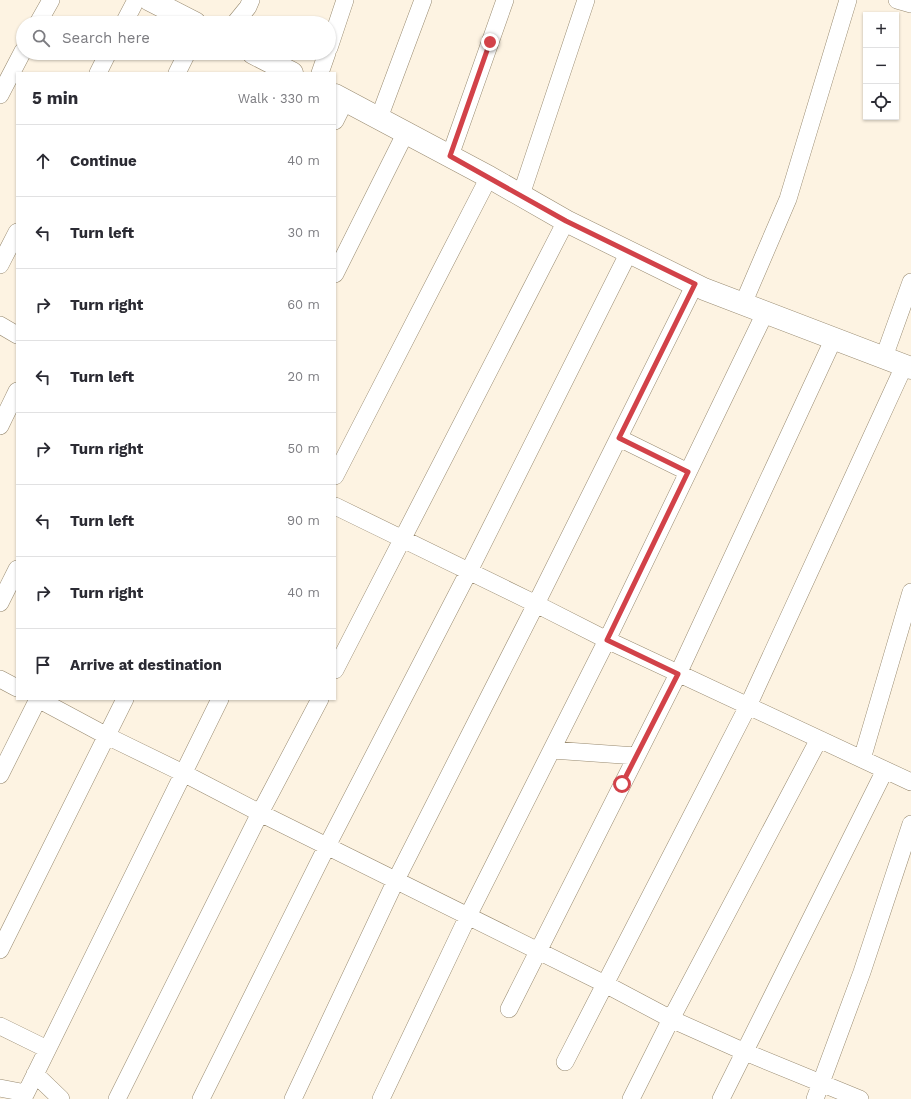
<!DOCTYPE html>
<html lang="en">
<head>
<meta charset="utf-8">
<style>
	:root { --surface:#fff; --page:#f2f2f3; --text:#2b2b33; --muted:#7c7c81; --line:#e1e1e2 }
	body { margin:0; font-family:"Work Sans",sans-serif; background:var(--page); color:var(--text) }
	.controls { position:absolute; right:12px; top:12px; display:grid; overflow:hidden; border-radius:0px; box-shadow:0 1px 3px #0004 }
	.controls button { width:36px; height:36px; display:grid; place-items:center; padding:0; border:0; border-bottom:1px solid var(--line); background:var(--surface); color:var(--text); font:20px sans-serif }
	.stop { position:absolute; width:12px; height:12px; margin:-9px; border:3px solid #d24249; border-radius:50%; background:#fff }
	.stop.end { background:#d24249; border-color:#fff; box-shadow:0 1px 4px #0008 }
	.list { margin:0; padding:0; list-style:none }
	h2 { display:flex; justify-content:space-between; align-items:center; height:52px; margin:0; padding:0 16px; font-size:17px }
	h2 small { font-size:13px; font-weight:400; color:var(--muted) }
	.list li { display:grid; grid-template-columns:26px 1fr auto; gap:12px; align-items:center; box-sizing:border-box; height:72px; padding:0 16px; border-top:1px solid var(--line) }
	.list b { display:block; font-size:15px; white-space:nowrap }
	.list em { font-size:13px; font-style:normal; color:var(--muted) }
	.icon { flex:none; width:22px; height:22px; fill:none; stroke:currentColor; stroke-width:2; stroke-linecap:round; stroke-linejoin:round }
	.map { position:relative; flex:none; width:911px; height:1099px; overflow:hidden }
	.search { position:absolute; background:var(--surface); box-shadow:0 1px 3px #0004; left:16px; top:16px; width:320px; height:44px; display:flex; align-items:center; gap:10px; box-sizing:border-box; padding:0 14px; border-radius:22px; color:var(--muted); font-size:15px }
	.panel { position:absolute; background:var(--surface); box-shadow:0 1px 3px #0004; left:16px; top:72px; width:320px; height:628px; border-radius:0px }
	.map>svg:first-child { display:block }
	.lines { fill:none; stroke-linecap:round; stroke-linejoin:round }
	.street-casing { stroke:#988a70; stroke-width:18 }
	.primary-casing { stroke:#988a70; stroke-width:23 }
	.street { stroke:#fff; stroke-width:17 }
	.primary { stroke:#fff; stroke-width:22 }
	.route { stroke:#d24249; stroke-width:5 }
</style>
</head>
<body>
<div class="map">
<svg width="911" height="1099" viewBox="0 0 911 1099">
	<rect width="100%" height="100%" fill="#fdf3e2"/>
	<g class="lines">
		<!-- street casing -->
		<g class="street-casing">
			<path id="street" d="M897,0L911,4
				M38,23L51,0
				M124,23L136,0
				M235,23L248,7L251,0
				M329,48L345,0
				M98,73L108,53
				M177,73L187,53
				M320,73L327,53
				M0,95L23,51
				M379,118L423,0
				M335,121L345,101
				M450,156L505,0
				M521,195L586,0
				M0,265L17,232
				M335,274L406,132
				M743,304L788,199L848,0
				M0,325L17,335
				M884,357L911,282
				M0,426L17,391
				M619,438L688,472
				M335,476L489,177
				M335,506L536,604L607,640L911,782
				M0,603L17,569
				M335,670L566,221
				M0,679L17,688
				M38,699L107,736L183,773L260,813L605,984L671,1019L745,1052L860,1099
				M552,750L636,756
				M862,759L911,592
				M0,775L38,699
				M0,950L125,699
				M509,1009L678,674L834,338
				M0,1026L47,1049
				M565,1062L748,706L904,366
				M35,1074L61,1099
				M0,1088L26,1093
				M23,1099L220,699
				M117,1099L260,813L320,699
				M201,1099L327,846L469,571L629,252
				M293,1099L396,880L536,604L695,284
				M381,1099L468,916L607,640L765,313
				M631,1099L671,1019L819,739
				M721,1099L885,770
				M815,1099L862,972L911,824"/>
		</g>
		<!-- primary casing -->
		<g class="primary-casing">
			<path id="primary" d="M150,0L195,23
				M253,53L292,73
				M335,95L489,177L566,221L704,289L911,368"/>
		</g>
		<!-- street -->
		<use href="#street" class="street"/>
		<!-- primary -->
		<use href="#primary" class="primary"/>
	</g>
	<g class="lines">
		<!-- route -->
		<path class="route" d="M490,42L450,156L566,221L695,284L619,438L688,472L607,640L678,674L622,784"/>
	</g>
</svg>
<div class="controls">
<button>+</button>
<button>−</button>
<button><svg class="icon" aria-label="locate" viewBox="0 0 24 24"><circle cx="12" cy="12" r="6"/><path d="M12 2v4M12 18v4M2 12h4M18 12h4"/></svg></button>
</div>
<div class="stop" style="left:622px;top:784px"></div>
<div class="stop end" style="left:490px;top:42px"></div>
<div class="search"><svg class="icon" aria-label="search" viewBox="0 0 24 24"><circle cx="10" cy="10" r="6"/><path d="M15 15l6 6"/></svg>Search here</div>
<section class="panel">
<h2>5 min<small>Walk · 330 m</small></h2>
<ul class="list">
<li><svg class="icon" aria-label="ahead" viewBox="0 0 24 24"><path d="M12 20V5M6 11l6-6 6 6"/></svg><div><b>Continue</b></div><em>40 m</em></li>
<li><svg class="icon" aria-label="left" viewBox="0 0 24 24"><path d="M17 20v-9H6M10 6l-5 5 5 5"/></svg><div><b>Turn left</b></div><em>30 m</em></li>
<li><svg class="icon" aria-label="right" viewBox="0 0 24 24"><path d="M7 20v-9h11M14 6l5 5-5 5"/></svg><div><b>Turn right</b></div><em>60 m</em></li>
<li><svg class="icon" aria-label="left" viewBox="0 0 24 24"><path d="M17 20v-9H6M10 6l-5 5 5 5"/></svg><div><b>Turn left</b></div><em>20 m</em></li>
<li><svg class="icon" aria-label="right" viewBox="0 0 24 24"><path d="M7 20v-9h11M14 6l5 5-5 5"/></svg><div><b>Turn right</b></div><em>50 m</em></li>
<li><svg class="icon" aria-label="left" viewBox="0 0 24 24"><path d="M17 20v-9H6M10 6l-5 5 5 5"/></svg><div><b>Turn left</b></div><em>90 m</em></li>
<li><svg class="icon" aria-label="right" viewBox="0 0 24 24"><path d="M7 20v-9h11M14 6l5 5-5 5"/></svg><div><b>Turn right</b></div><em>40 m</em></li>
<li><svg class="icon" aria-label="arrive" viewBox="0 0 24 24"><path d="M6 21V4h12l-3 4 3 4H6"/></svg><div><b>Arrive at destination</b></div></li>
</ul>
</section>
</div>
</body>
</html>
